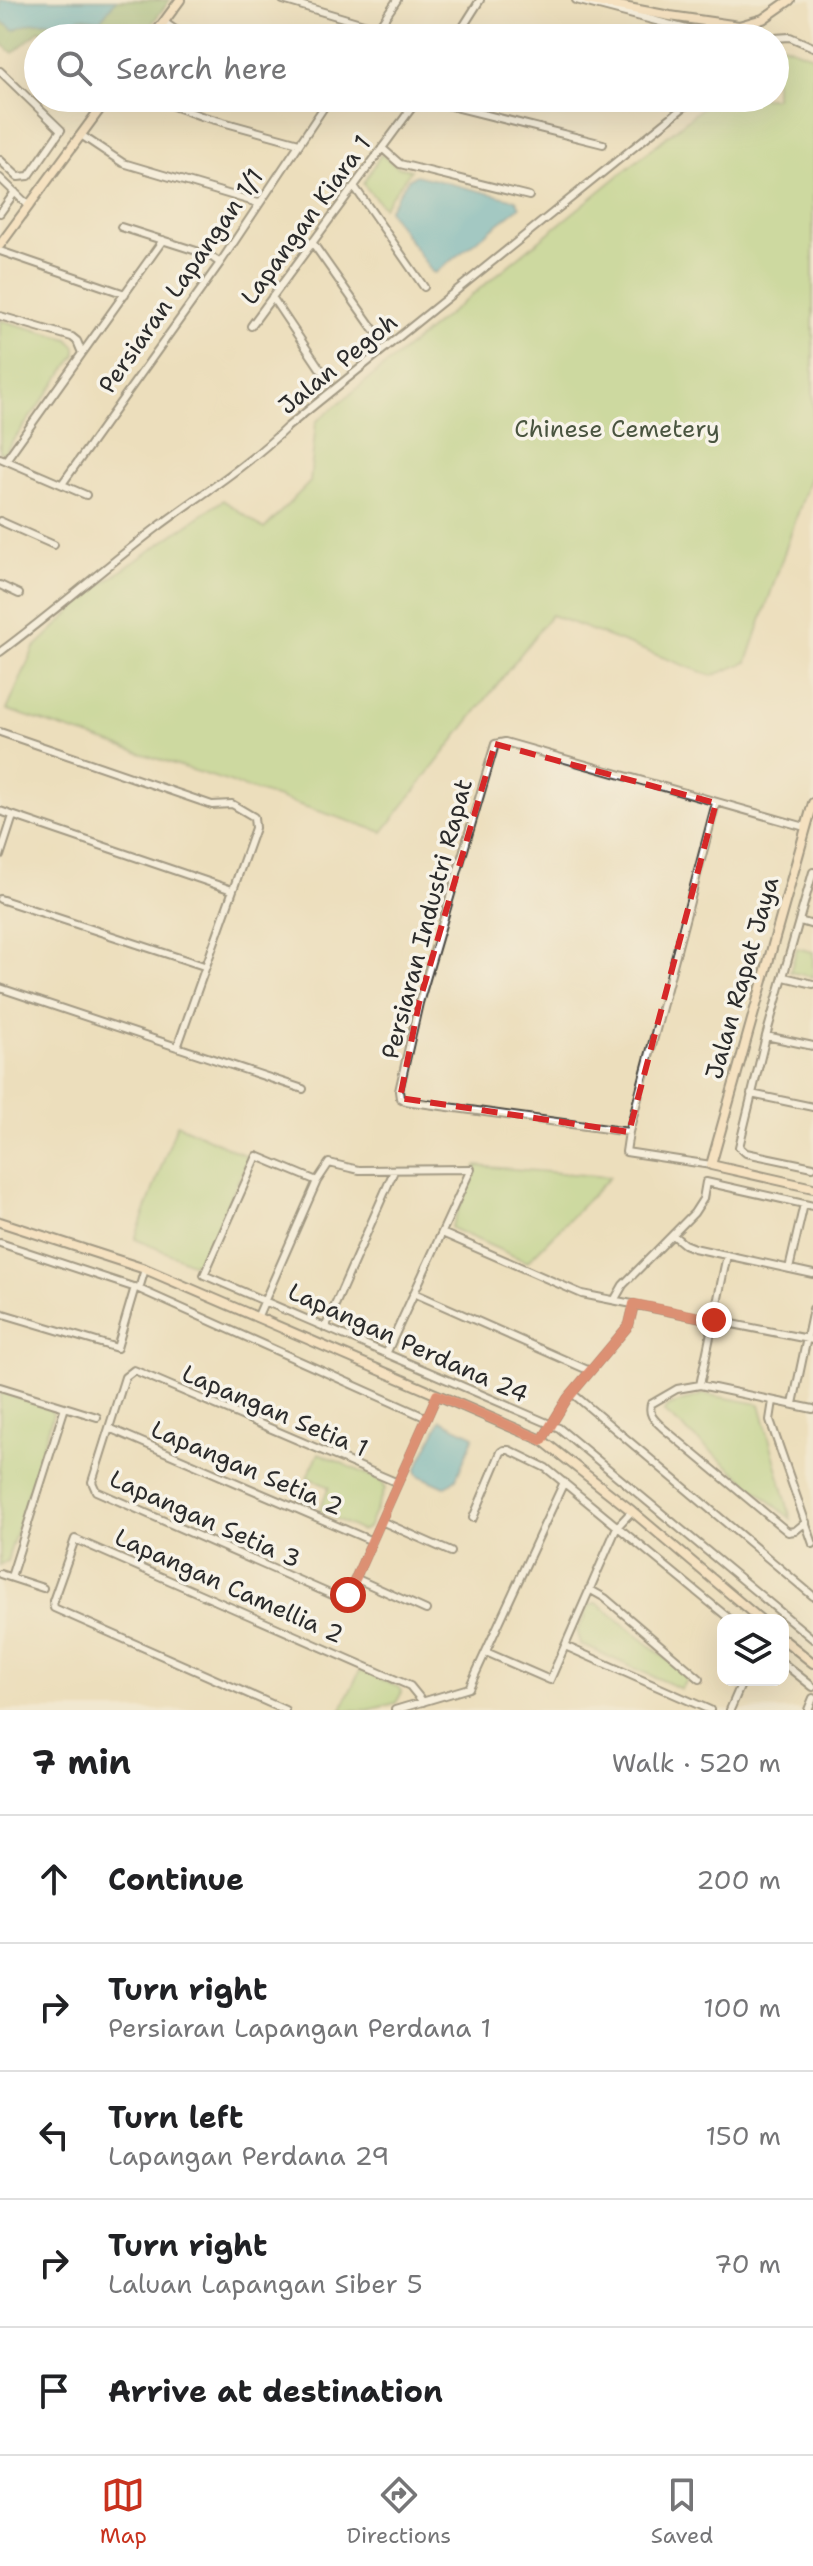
<!DOCTYPE html>
<html lang="en">
<head>
<meta charset="utf-8">
<style>
	:root { --surface:#fff; --page:#f2f2f2; --text:#202124; --muted:#757577; --line:#e0e0e0; --accent:#c8321e }
	body { margin:0; font-family:"Shantell Sans",sans-serif; background:var(--page); color:var(--text) }
	.controls { position:absolute; right:24px; bottom:24px; display:grid; overflow:hidden; border-radius:16px; box-shadow:0 8px 32px #0002 }
	.controls button { width:72px; height:72px; display:grid; place-items:center; padding:0; border:0; border-bottom:2px solid var(--line); background:var(--surface); color:var(--text); font:40px sans-serif }
	.stop { position:absolute; width:24px; height:24px; margin:-18px; border:6px solid #c8321e; border-radius:50%; background:#fff }
	.stop.end { background:#c8321e; border-color:#fff; box-shadow:0 2px 8px #0008 }
	.list { margin:0; padding:0; list-style:none }
	h2 { display:flex; justify-content:space-between; align-items:center; height:104px; margin:0; padding:0 32px; font-size:34px }
	h2 small { font-size:26px; font-weight:400; color:var(--muted) }
	.list li { display:grid; grid-template-columns:52px 1fr auto; gap:24px; align-items:center; box-sizing:border-box; height:128px; padding:0 32px; border-top:2px solid var(--line) }
	.list b { display:block; font-size:30px; white-space:nowrap }
	.list p { margin:0; font-size:26px; white-space:nowrap; color:var(--muted) }
	.list em { font-size:26px; font-style:normal; color:var(--muted) }
	.icon { flex:none; width:44px; height:44px; fill:none; stroke:currentColor; stroke-width:2; stroke-linecap:round; stroke-linejoin:round }
	.map { position:relative; flex:none; width:813px; height:1710px; overflow:hidden }
	.search { position:absolute; background:var(--surface); box-shadow:0 8px 32px #0002; left:24px; right:24px; top:24px; height:88px; display:flex; align-items:center; gap:20px; box-sizing:border-box; padding:0 28px; border-radius:44px; color:var(--muted); font-size:30px }
	.sheet { height:744px; background:var(--surface) }
	nav { display:flex; justify-content:space-around; align-items:center; box-sizing:border-box; height:112px; border-top:2px solid var(--line); background:var(--surface); font-size:22px; color:var(--muted) }
	nav a { display:grid; justify-items:center; gap:4px }
	nav .on { color:var(--accent) }
	.map>svg:first-child { display:block }
	.green { fill:#a7d27e; stroke:#697e54; stroke-width:2 }
	.forest { fill:#85b46d; stroke:#58704c; stroke-width:2 }
	.water { fill:#49adc9; stroke:#3a6c7a; stroke-width:2 }
	.lines { fill:none; stroke-linecap:round; stroke-linejoin:round }
	.street-casing { stroke:#484641; stroke-width:10 }
	.secondary-casing { stroke:#484641; stroke-width:12 }
	.street { stroke:#fff; stroke-width:6 }
	.secondary { stroke:#fee4c5; stroke-width:8 }
	.route { stroke:#c8321e; stroke-width:10 }
	.marked { fill:none; stroke:#d62828; stroke-width:6; stroke-dasharray:16 10; stroke-linejoin:round }
	.labels { text-anchor:middle; stroke-width:7; stroke-linejoin:round; paint-order:stroke }
	.street-label { font-size:24px; fill:#2b2b2b; stroke:#f7f3e8 }
	.park-label { font-size:24px; fill:#4a5540; stroke:#f7f3e8 }
</style>
</head>
<body>
<div class="map">
<svg width="813" height="1710" viewBox="0 0 813 1710">
	<rect width="100%" height="100%" fill="#f7f3e8"/>
	<filter id="ink" filterUnits="userSpaceOnUse"><feTurbulence type="fractalNoise" baseFrequency=".0125" numOctaves="2"/><feDisplacementMap in="SourceGraphic" scale="16" xChannelSelector="R" yChannelSelector="G"/><feConvolveMatrix kernelMatrix="1 2 1 2 8 2 1 2 1" color-interpolation-filters="sRGB"/></filter>
	<filter id="wash" filterUnits="userSpaceOnUse"><feTurbulence type="fractalNoise" baseFrequency=".006" numOctaves="4" result="noise"/><feDisplacementMap in="SourceGraphic" scale="32" xChannelSelector="R" yChannelSelector="G"/><feGaussianBlur stdDeviation="1.8" result="paint"/><feColorMatrix in="noise" values="0 0 0 0 0 0 0 0 0 0 0 0 0 0 0 0 0 1.4 0 .05"/><feComposite in="paint" operator="in"/></filter>
	<g filter="url(#wash)">
		<rect width="100%" height="100%" fill="#ecdebc"/>
		<!-- green -->
		<path class="green" d="M780,44L813,56V469L747,662L712,676L551,615L383,832L7,710L34,648L94,590L223,500L264,529L310,482L316,422L714,98H775V48Z
			M381,154L398,167L411,170L383,207L363,184Z
			M0,320L68,339L76,347V355L4,453L0,452Z
			M797,948L813,952V977L790,972Z
			M177,1124L249,1157L202,1259L196,1265L135,1239Z
			M476,1166L610,1177L527,1262L451,1228Z
			M0,1392L49,1407L53,1414L7,1561L0,1566Z
			M704,1394L760,1404L791,1519L664,1412L669,1406Z
			M319,1453L382,1481L385,1489L368,1528L361,1531L319,1511L329,1487L307,1477Z
			M597,1603L688,1676L681,1689L580,1644L577,1632L589,1606Z
			M360,1670L398,1687L402,1692L396,1703L368,1710H341Z"/>
		<!-- forest -->
		<path class="forest" d="M116,0H170L141,38H56L40,30L13,53L0,42V20L14,30C33,20 47,20 68,25L81,17L100,20Z"/>
		<!-- water -->
		<path class="water" d="M0,0H116L100,20L81,17L68,25C47,20 33,20 14,30L0,20Z
			M416,175L516,200L520,207L435,273L432,272L388,210L408,179Z
			M441,1420L474,1436L456,1479L445,1487L418,1475L416,1470Z"/>
	</g>
	<g filter="url(#ink)">
		<g class="lines">
			<!-- street casing -->
			<g class="street-casing">
				<path id="street" d="M283,0L377,28
					M576,0L721,38
					M164,22L187,38
					M371,38L397,0
					M456,38L480,0
					M733,38L747,34L748,25
					M774,38L790,37L813,47
					M0,71L61,130L29,176L18,177L0,160
					M151,98L201,116L299,143
					M419,98L603,144
					M81,135L123,163L258,203
					M382,148L400,164L529,196
					M0,178L28,205
					M354,186L424,287
					M0,213L15,192
					M121,227L209,255L220,263
					M312,242L374,330
					M0,251L125,294
					M272,297L321,370
					M0,316L72,337L77,341L82,353
					M251,326L419,98
					M0,458L86,495
					M6,460L163,240
					M62,484L220,263L330,98
					M0,521L54,545
					M0,585L19,594
					M0,652C54,612 105,567 159,526C202,494 247,466 286,428L695,98
					M0,732L212,805L232,804L254,817L255,828L178,1045
					M716,803L629,1132L405,1101L400,1098L399,1091L419,1003L495,744L505,742L805,827
					M0,811L232,890
					M0,856L13,816
					M813,872L766,1036L739,1147L746,1153L813,1167
					M0,899L204,966
					M800,921L813,925
					M784,977L813,984
					M0,988L303,1089
					M766,1036L813,1046
					M751,1094L813,1107
					M629,1132L626,1152L711,1165
					M317,1181L257,1156L204,1275L559,1428L813,1639
					M442,1233L582,1294L813,1340
					M673,1235L684,1244L694,1248L813,1274
					M0,1243L139,1289L427,1418
					M789,1269L804,1204
					M139,1289L145,1269
					M414,1293L590,1371
					M615,1299L623,1285L694,1213L703,1199L706,1182L813,1206
					M0,1313L117,1348L135,1287
					M257,1318L317,1181L329,1163L359,1170L471,1169L387,1352
					M325,1328L394,1171
					M700,1385L727,1255
					M0,1387L97,1417
					M572,1393L813,1596
					M773,1401L770,1420L813,1544
					M793,1404L813,1309
					M109,1428L372,1541
					M542,1440L567,1399L629,1325L634,1304
					M398,1483L134,1370L125,1377L92,1482L96,1491L339,1598L348,1595L437,1395
					M473,1518L501,1452L504,1450H509L546,1468L731,1620
					M381,1521L451,1552
					M806,1522L795,1531L788,1532L663,1428C655,1420 648,1416 651,1404L677,1389L700,1385L813,1409
					M0,1574L43,1588
					M11,1577L65,1407
					M355,1578L426,1610
					M589,1589L605,1598L700,1679
					M565,1646L710,1710
					M486,1652L550,1680L617,1527L632,1511
					M783,1663L813,1687
					M285,1710L54,1608L53,1601L75,1539L410,1686L423,1702
					M395,1710L469,1688L564,1482
					M730,1710L743,1680
					M808,1710L813,1698"/>
			</g>
			<!-- secondary casing -->
			<g class="secondary-casing">
				<path id="secondary" d="M587,0L670,16L739,26L763,19L790,0
					M152,38L180,0
					M0,245L108,98
					M813,803L711,1165L813,1188
					M0,1222L145,1269L542,1440L632,1511L761,1620
					M783,1639L813,1663"/>
			</g>
			<!-- street -->
			<use href="#street" class="street"/>
			<!-- secondary -->
			<use href="#secondary" class="secondary"/>
		</g>
	</g>
	<g class="lines" filter="url(#ink)">
		<!-- route -->
		<path class="route" d="M348,1595L437,1395L542,1440L567,1399L629,1325L634,1304L714,1320"/>
	</g>
	<!-- marked area -->
	<path d="M0 0H813V1710H0ZM495,744L716,803L629,1132L400,1098L419,1003Z" fill="#ecdebc" fill-opacity=".55" fill-rule="evenodd"/>
	<path class="marked" d="M495,744L716,803L629,1132L400,1098L419,1003Z"/>
	<g class="labels">
		<!-- street labels -->
		<g class="street-label">
			<text transform="translate(306 220) rotate(-54)" y="8">Lapangan Kiara 1</text>
			<text transform="translate(181 281) rotate(-55)" y="8">Persiaran Lapangan 1/1</text>
			<text transform="translate(338 364) rotate(-39)" y="8">Jalan Pegoh</text>
			<text transform="translate(427 919) rotate(-75)" y="8">Persiaran Industri Rapat</text>
			<text transform="translate(742 978) rotate(-74)" y="8">Jalan Rapat Jaya</text>
			<text transform="translate(408 1343) rotate(24)" y="8">Lapangan Perdana 24</text>
			<text transform="translate(275 1411) rotate(23)" y="8">Lapangan Setia 1</text>
			<text transform="translate(247 1468) rotate(23)" y="8">Lapangan Setia 2</text>
			<text transform="translate(205 1519) rotate(24)" y="8">Lapangan Setia 3</text>
			<text transform="translate(229 1586) rotate(24)" y="8">Lapangan Camellia 2</text>
		</g>
		<!-- park labels -->
		<g class="park-label">
			<text x="617" y="437">Chinese Cemetery</text>
		</g>
	</g>
</svg>
<div class="controls">
<button><svg class="icon" aria-label="layers" viewBox="0 0 24 24"><path d="M12 4l9 5-9 5-9-5zM3 14l9 5 9-5"/></svg></button>
</div>
<div class="stop" style="left:348px;top:1595px"></div>
<div class="stop end" style="left:714px;top:1320px"></div>
<div class="search"><svg class="icon" aria-label="search" viewBox="0 0 24 24"><circle cx="10" cy="10" r="6"/><path d="M15 15l6 6"/></svg>Search here</div>
</div>
<section class="sheet">
<h2>7 min<small>Walk · 520 m</small></h2>
<ul class="list">
<li><svg class="icon" aria-label="ahead" viewBox="0 0 24 24"><path d="M12 20V5M6 11l6-6 6 6"/></svg><div><b>Continue</b></div><em>200 m</em></li>
<li><svg class="icon" aria-label="right" viewBox="0 0 24 24"><path d="M7 20v-9h11M14 6l5 5-5 5"/></svg><div><b>Turn right</b><p>Persiaran Lapangan Perdana 1</p></div><em>100 m</em></li>
<li><svg class="icon" aria-label="left" viewBox="0 0 24 24"><path d="M17 20v-9H6M10 6l-5 5 5 5"/></svg><div><b>Turn left</b><p>Lapangan Perdana 29</p></div><em>150 m</em></li>
<li><svg class="icon" aria-label="right" viewBox="0 0 24 24"><path d="M7 20v-9h11M14 6l5 5-5 5"/></svg><div><b>Turn right</b><p>Laluan Lapangan Siber 5</p></div><em>70 m</em></li>
<li><svg class="icon" aria-label="arrive" viewBox="0 0 24 24"><path d="M6 21V4h12l-3 4 3 4H6"/></svg><div><b>Arrive at destination</b></div></li>
</ul>
</section>
<nav>
<a class="on"><svg class="icon" aria-label="map" viewBox="0 0 24 24"><path d="M3 6l6-2 6 2 6-2v14l-6 2-6-2-6 2zM9 4v14M15 6v14"/></svg>Map</a>
<a><svg class="icon" aria-label="directions" viewBox="0 0 24 24"><path d="M12 3l9 9-9 9-9-9zM9 14v-3h6M13 9l2 2-2 2"/></svg>Directions</a>
<a><svg class="icon" aria-label="saved" viewBox="0 0 24 24"><path d="M7 4h10v16l-5-4-5 4z"/></svg>Saved</a>
</nav>
</body>
</html>
